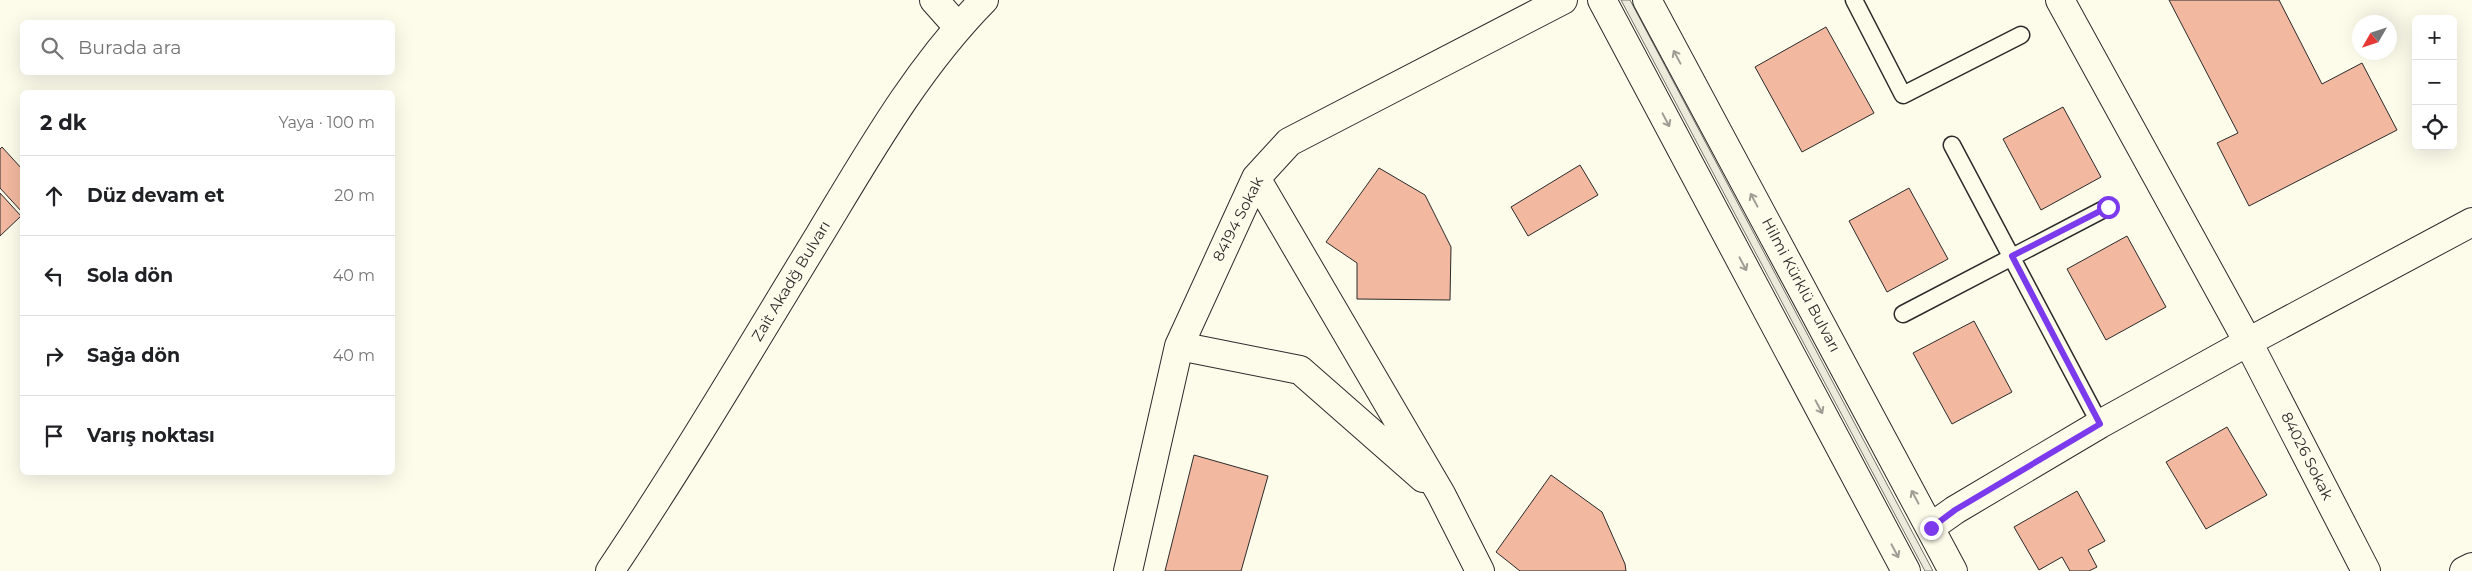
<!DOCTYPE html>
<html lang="tr">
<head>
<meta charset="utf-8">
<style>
	:root { --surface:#fff; --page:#f2f2f2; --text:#202124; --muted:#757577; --line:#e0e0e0 }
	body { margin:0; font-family:Montserrat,sans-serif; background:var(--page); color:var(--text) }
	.controls { position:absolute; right:15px; top:15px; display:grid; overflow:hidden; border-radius:8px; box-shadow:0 5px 20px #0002 }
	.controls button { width:45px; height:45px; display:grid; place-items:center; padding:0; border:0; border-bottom:1px solid var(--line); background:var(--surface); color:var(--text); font:25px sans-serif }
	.compass { position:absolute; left:2352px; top:15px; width:45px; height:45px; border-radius:50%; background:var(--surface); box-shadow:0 5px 20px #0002; rotate:231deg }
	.stop { position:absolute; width:15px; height:15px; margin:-11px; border:4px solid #7c3aed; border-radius:50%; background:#fff }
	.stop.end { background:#7c3aed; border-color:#fff; box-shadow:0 1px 5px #0008 }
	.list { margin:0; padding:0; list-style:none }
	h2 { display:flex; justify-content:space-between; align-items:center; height:65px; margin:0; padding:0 20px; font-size:21px }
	h2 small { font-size:16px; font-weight:400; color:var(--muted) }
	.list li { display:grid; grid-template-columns:32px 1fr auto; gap:15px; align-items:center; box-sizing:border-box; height:80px; padding:0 20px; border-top:1px solid var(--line) }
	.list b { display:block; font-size:19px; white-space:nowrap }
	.list em { font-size:16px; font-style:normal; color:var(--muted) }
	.icon { flex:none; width:28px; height:28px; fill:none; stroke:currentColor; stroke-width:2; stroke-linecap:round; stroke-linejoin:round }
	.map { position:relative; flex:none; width:2472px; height:571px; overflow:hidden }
	.search { position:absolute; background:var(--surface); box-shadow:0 5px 20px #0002; left:20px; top:20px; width:375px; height:55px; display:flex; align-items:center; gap:12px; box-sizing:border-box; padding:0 18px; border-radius:8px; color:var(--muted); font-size:19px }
	.panel { position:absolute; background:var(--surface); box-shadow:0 5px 20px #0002; left:20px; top:90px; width:375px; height:385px; border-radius:8px }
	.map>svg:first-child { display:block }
	.green { fill:#ecebdb; stroke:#74746e }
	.building { fill:#f2b8a0; stroke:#2b2b2b }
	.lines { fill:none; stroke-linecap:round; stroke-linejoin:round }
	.service-casing { stroke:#2b2b2b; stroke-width:19 }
	.minor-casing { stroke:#2b2b2b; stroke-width:30 }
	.tertiary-casing { stroke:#2b2b2b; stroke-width:30 }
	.secondary-casing { stroke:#2b2b2b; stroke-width:30 }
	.service { stroke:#fdfbea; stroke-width:16 }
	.minor { stroke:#fdfbea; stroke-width:28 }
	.tertiary { stroke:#fdfbea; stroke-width:28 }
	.secondary { stroke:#fdfbea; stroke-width:28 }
	.oneway { stroke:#9e9d94 }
	.route { stroke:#7c3aed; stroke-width:6 }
	.labels { text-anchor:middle; stroke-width:4; stroke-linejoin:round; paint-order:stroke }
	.street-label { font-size:15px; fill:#2b2b2b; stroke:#fdfbea }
</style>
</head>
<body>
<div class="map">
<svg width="2472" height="571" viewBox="0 0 2472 571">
	<rect width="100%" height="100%" fill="#fdfbea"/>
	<!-- green -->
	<path class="green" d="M1621,0H1630L1933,571H1925Z"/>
	<!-- building -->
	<path class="building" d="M2169,0H2279L2322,84L2362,63L2397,130L2249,206L2217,143L2238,133Z
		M1826,27L1874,113L1802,152L1755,67Z
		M2063,107L2101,177L2041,210L2003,139Z
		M2,147L22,169V212L0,188V149Z
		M1580,165L1598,195L1528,236L1511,207Z
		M1379,168L1425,195L1451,247L1450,300L1357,299V263L1326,242Z
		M1909,188L1948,259L1887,292L1849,221Z
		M0,193L21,216L0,236Z
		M2127,236L2166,307L2106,340L2067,269Z
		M1974,321L2012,392L1952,424L1913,353Z
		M2227,427L2267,495L2206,529L2166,462Z
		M1194,455L1268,476L1241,571H1165Z
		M1551,475L1602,512L1625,564L1626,571H1520L1496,552Z
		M2077,491L2105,541L2088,550L2097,567L2089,571H2070L2062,557L2039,570L2014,527Z"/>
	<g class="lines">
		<!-- service casing -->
		<g class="service-casing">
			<path id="service" d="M1854,0L1903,95L2021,35
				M1952,145L2100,424
				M1903,314L2108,207"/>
		</g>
		<!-- minor casing -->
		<g class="minor-casing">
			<path id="minor" d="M934,0L958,27
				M2060,0L2248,342L2366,571
				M1256,178L1441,494L1480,571
				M1179,346L1300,370L1423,478
				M1128,571L1179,346L1256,178L1289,142L1563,0
				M2464,571L2472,567"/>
		</g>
		<!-- tertiary casing -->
		<g class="tertiary-casing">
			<path id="tertiary" d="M1931,527L1955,510L2100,424L2248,342L2472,222
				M610,571C684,461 751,347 820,234C869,153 917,68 984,0"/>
		</g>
		<!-- secondary casing -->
		<g class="secondary-casing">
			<path id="secondary" d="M1602,0L1906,571
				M1647,0L1953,571"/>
		</g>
		<!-- service -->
		<use href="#service" class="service"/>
		<!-- minor -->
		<use href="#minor" class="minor"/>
		<!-- tertiary -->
		<use href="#tertiary" class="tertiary"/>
		<!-- secondary -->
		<use href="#secondary" class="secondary"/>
	</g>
	<!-- one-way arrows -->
	<defs><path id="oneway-shaft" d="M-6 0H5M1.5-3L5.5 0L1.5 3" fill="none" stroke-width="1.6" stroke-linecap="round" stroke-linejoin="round" transform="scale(1.25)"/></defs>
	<g class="oneway">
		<use href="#oneway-shaft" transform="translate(1677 57) rotate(-118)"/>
		<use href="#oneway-shaft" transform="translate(1666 120) rotate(62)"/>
		<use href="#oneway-shaft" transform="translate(1754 200) rotate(-118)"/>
		<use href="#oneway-shaft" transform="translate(1743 264) rotate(62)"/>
		<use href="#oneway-shaft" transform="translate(1819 407) rotate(62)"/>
		<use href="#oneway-shaft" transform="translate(1915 497) rotate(-118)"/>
		<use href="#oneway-shaft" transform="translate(1895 551) rotate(62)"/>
	</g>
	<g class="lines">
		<!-- route -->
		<path class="route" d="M1931,528L1955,510L2100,424L2012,256L2108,207"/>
	</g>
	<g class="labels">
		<!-- street labels -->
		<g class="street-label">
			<text transform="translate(1238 219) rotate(-63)" y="5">84194 Sokak</text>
			<text transform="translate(791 281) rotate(-59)" y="5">Zait Akadğ Bulvarı</text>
			<text transform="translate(1801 285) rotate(62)" y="5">Hilmi Kürklü Bulvarı</text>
			<text transform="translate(2307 456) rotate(63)" y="5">84026 Sokak</text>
		</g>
	</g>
</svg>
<div class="controls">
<button>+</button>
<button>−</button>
<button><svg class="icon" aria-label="locate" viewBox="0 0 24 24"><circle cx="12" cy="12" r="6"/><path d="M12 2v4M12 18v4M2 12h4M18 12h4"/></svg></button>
</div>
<svg class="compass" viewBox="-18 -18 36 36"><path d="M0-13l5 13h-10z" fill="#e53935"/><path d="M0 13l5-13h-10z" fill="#757577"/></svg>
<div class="stop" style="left:2108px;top:207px"></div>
<div class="stop end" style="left:1931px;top:528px"></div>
<div class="search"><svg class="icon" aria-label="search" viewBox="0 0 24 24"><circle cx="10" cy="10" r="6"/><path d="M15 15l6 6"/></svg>Burada ara</div>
<section class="panel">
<h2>2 dk<small>Yaya · 100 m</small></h2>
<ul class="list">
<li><svg class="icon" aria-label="ahead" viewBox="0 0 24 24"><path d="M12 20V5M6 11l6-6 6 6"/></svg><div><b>Düz devam et</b></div><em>20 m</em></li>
<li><svg class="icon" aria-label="left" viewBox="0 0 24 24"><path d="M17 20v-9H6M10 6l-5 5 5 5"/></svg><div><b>Sola dön</b></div><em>40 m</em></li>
<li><svg class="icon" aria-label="right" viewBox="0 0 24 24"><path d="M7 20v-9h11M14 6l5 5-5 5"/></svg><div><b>Sağa dön</b></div><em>40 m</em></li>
<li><svg class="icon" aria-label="arrive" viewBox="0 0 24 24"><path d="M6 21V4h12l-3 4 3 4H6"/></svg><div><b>Varış noktası</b></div></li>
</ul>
</section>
</div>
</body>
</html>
